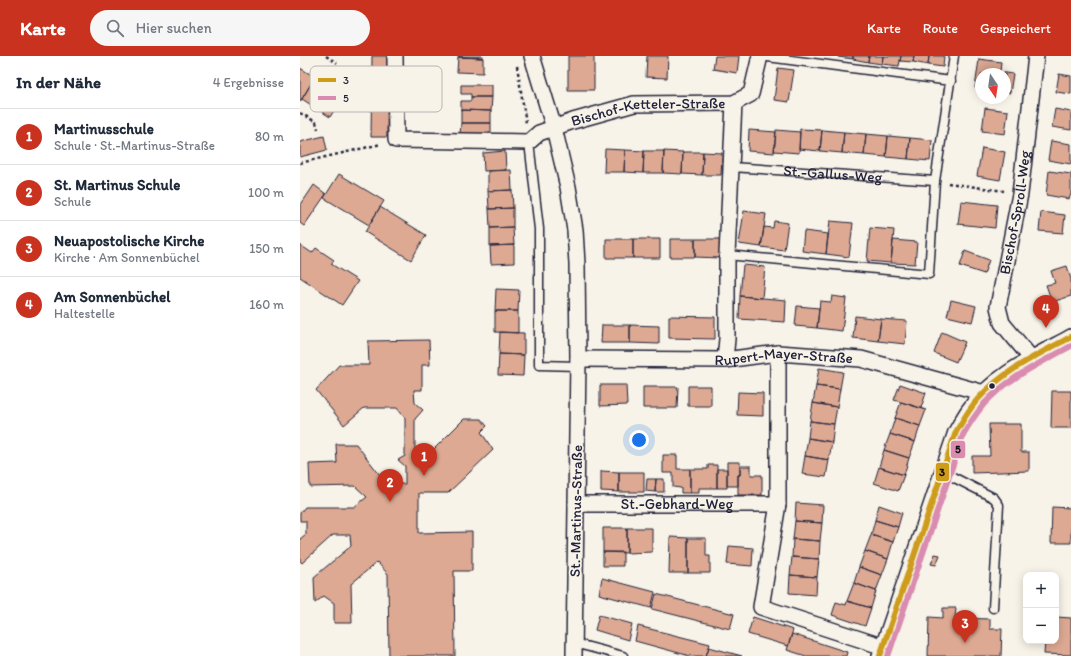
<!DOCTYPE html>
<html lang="de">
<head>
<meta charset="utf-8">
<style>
	:root { --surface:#fff; --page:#f6f6f7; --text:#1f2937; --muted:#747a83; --line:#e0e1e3; --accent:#c8321e }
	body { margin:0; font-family:Itim,sans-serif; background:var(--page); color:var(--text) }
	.controls { position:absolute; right:12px; bottom:12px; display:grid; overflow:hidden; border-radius:8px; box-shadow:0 2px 10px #0003 }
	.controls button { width:36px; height:36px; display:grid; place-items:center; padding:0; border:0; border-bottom:1px solid var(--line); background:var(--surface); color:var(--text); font:20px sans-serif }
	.compass { position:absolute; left:675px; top:12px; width:36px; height:36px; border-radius:50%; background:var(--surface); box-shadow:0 2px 10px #0003; rotate:167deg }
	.you { position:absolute; left:339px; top:384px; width:14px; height:14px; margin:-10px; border:3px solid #fff; border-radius:50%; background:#1a73e8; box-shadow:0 0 0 6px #1a73e833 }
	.badge { display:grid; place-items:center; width:26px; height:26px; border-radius:50%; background:var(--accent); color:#fff; font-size:13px; font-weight:700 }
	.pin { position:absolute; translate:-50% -33px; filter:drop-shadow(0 1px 2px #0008) }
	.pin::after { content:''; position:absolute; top:21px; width:14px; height:12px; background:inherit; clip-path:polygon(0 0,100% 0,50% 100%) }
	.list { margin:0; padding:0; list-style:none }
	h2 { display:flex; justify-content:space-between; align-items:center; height:52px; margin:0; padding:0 16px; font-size:17px }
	h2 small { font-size:13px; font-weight:400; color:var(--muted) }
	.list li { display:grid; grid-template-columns:26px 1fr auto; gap:12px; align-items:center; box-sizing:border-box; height:56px; padding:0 16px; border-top:1px solid var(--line) }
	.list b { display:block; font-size:15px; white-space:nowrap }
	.list p { margin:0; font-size:13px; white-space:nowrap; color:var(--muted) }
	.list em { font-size:13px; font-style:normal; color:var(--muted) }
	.icon { flex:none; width:22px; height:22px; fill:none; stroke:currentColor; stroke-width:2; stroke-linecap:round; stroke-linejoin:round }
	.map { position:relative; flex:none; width:771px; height:600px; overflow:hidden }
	header { display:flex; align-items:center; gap:24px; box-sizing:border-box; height:56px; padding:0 20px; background:var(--accent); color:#fff }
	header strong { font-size:19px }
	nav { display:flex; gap:22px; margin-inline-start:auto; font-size:14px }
	.search { width:280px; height:36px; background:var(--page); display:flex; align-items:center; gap:10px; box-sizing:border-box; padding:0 14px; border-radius:22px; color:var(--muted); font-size:15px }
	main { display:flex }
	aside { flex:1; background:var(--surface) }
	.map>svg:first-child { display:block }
	.building { fill:#dda992; stroke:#22223b }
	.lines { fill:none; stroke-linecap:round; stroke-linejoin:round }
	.lane-casing { stroke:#22223b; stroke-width:11 }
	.street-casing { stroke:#22223b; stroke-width:18 }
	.path { stroke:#22223b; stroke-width:2.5; stroke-dasharray:3 3; stroke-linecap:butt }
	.lane { stroke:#f7f3e8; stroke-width:8 }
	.street { stroke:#f7f3e8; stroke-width:15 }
	.bus-1-casing { stroke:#f7f3e8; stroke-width:9 }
	.bus-2-casing { stroke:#f7f3e8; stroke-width:9 }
	.bus-1 { stroke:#ce9c1a; stroke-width:6 }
	.bus-2 { stroke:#d98bb0; stroke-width:6 }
	.bus-dot { fill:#22223b; stroke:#f7f3e8; stroke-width:1.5 }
	.labels { text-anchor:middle; stroke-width:3; stroke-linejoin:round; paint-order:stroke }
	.street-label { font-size:15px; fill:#22223b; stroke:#f7f3e8 }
	.key { fill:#f7f3e8; stroke:#b7b4b4; stroke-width:1 }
	.key-label { font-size:11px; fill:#22223b }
	.line-badge { stroke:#f7f3e8; stroke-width:1.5 }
	.pale-badge-label { font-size:11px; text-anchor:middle; font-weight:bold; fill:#111 }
</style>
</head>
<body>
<header>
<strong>Karte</strong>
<div class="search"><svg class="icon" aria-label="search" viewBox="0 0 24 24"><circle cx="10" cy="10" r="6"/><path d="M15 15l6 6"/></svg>Hier suchen</div>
<nav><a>Karte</a><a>Route</a><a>Gespeichert</a></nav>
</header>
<main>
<aside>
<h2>In der Nähe<small>4 Ergebnisse</small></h2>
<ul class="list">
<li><span class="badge">1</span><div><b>Martinusschule</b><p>Schule · St.-Martinus-Straße</p></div><em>80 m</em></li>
<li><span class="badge">2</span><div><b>St. Martinus Schule</b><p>Schule</p></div><em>100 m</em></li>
<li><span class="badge">3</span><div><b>Neuapostolische Kirche</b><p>Kirche · Am Sonnenbüchel</p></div><em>150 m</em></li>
<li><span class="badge">4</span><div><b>Am Sonnenbüchel</b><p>Haltestelle</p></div><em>160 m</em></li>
</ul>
</aside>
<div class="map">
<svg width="771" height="600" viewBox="0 0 771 600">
	<rect width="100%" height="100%" fill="#f7f3e8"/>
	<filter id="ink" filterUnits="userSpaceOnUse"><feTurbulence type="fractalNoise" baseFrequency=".025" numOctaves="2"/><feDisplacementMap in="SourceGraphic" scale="8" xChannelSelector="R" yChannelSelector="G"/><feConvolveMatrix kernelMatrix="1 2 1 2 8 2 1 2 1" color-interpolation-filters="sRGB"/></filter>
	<g filter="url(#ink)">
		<!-- building -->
		<path class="building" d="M72,0H89L87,81H71Z
			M158,0H183V2L158,1Z
			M268,0H294V34H268Z
			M347,0H368L367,22L346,21Z
			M415,0H439L437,17L413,13Z
			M538,0H553V3L538,1Z
			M553,0H569L568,6L553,3Z
			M569,0H583L582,8L568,6Z
			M583,0H601L599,10L582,8Z
			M601,0H614L613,6L600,5Z
			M614,0H629L628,9L613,6Z
			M629,0H644L643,11L628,9Z
			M158,1L183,2V17L157,16Z
			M679,3L701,6L700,16L713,18L710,37L705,36V18H681V33L675,32Z
			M0,12L15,21L0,46Z
			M478,12L494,14L489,46L474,44Z
			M17,18L31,26L16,52L2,43Z
			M759,18L771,20V38L756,36Z
			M31,26L46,35L30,61L16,52Z
			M161,29H192V41H171V38H161Z
			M171,41H192L191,55L161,54V45H171Z
			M685,52L708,55L705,78L682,75Z
			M755,53L771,56V74L752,71Z
			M161,54L191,55V67H161Z
			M161,67H191V78H160Z
			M500,73L522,74L520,95L499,93Z
			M449,74L476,76L474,97L448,95Z
			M476,74L500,76L499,97L474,95Z
			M522,74L544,76L542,97L520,95Z
			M544,76L566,78L564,99L542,97Z
			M566,78L588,80L586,101L564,99Z
			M24,80L27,94L0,101V86Z
			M588,80L610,82L608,103L586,101Z
			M610,82L632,84L630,105L608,103Z
			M751,85L771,88V108L748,104Z
			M682,92L705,96L700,124L677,120Z
			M305,93L325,94L324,116H304Z
			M325,94L344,95L343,117L324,116Z
			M205,95L206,114L184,115L183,97Z
			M344,95H364L363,117H343Z
			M364,95L383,96L382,118L363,117Z
			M383,96H403L402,119L382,118Z
			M403,96L422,97L421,119H402Z
			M211,114L212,134L188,135V115Z
			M749,115L771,118V138L769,143L746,139Z
			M39,118L84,145L69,169L24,142Z
			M14,129L26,138L4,170L0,167V150Z
			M212,134L213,152L189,153L188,135Z
			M661,145L697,149L695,172L658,168Z
			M80,151L126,179L111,204L65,176Z
			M213,152V171L190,172L189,153Z
			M444,155L466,158L461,191L439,188Z
			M741,156L765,159L763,177L739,175Z
			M474,165L488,167L484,194L461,191L464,171L473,172Z
			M530,165L553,167L549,201L526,198Z
			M213,171L214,189L190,190V172Z
			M570,172L594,174L591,207L567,205Z
			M504,175L528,178L526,198L502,195Z
			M306,183H333V202H306Z
			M333,183H360V202H333Z
			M370,183H395V201H370Z
			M395,183H420V202L395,201Z
			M593,184L617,186L615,208L591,207Z
			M0,189L12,197L16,192L34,204L31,208L58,225L42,249L0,221Z
			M214,189V207L191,208L190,190Z
			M665,195L689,204L684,218L660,210Z
			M443,209L465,211L462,242L440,240Z
			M767,210L771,223V240L752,246L746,229L755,227L751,215Z
			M196,233L219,234L218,255H195Z
			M440,240L486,244L485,266L439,263Z
			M532,240L546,242L542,275L517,272L520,245L531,246Z
			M651,244L676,250L672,266L647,260Z
			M497,250L519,252L517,272L495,270Z
			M195,255H218V277L195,276Z
			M369,260L415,261V283L369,282Z
			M555,260L581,263L578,285L553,282Z
			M581,263L607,265L605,288L578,285Z
			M302,269H330V287H301Z
			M330,269L359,270V288L330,287Z
			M200,276L224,277V299L199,298Z
			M642,276L665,286L656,306L634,297Z
			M129,284L130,309H122V334H114L115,347L123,354L115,363V396H131L164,363H181L187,370L181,376L193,394L148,437H119V477L172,476V515H154L155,600H89L88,518L77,506L51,528L52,567H34V547L24,540L15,547L14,521L51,490L50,479H33L2,507L0,505V483L6,478V465H0V457L5,451H54L67,441L55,430L10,431L9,408L37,407L36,388H56L87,428H105V410L98,404L105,400V362L97,352H64L44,369L16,334L39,309H69L68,285Z
			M199,298L224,299L223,320L198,319Z
			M519,312L543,316L540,333L516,330Z
			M600,328L626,337L621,352L594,344Z
			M300,329H326L327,349L300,350Z
			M388,330H411V350H388Z
			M516,330L540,333L537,351L513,347Z
			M343,331H378L377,352H343Z
			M752,335H771V372H751Z
			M438,336L463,337V360L437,359Z
			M601,346L626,354L620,370L595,362Z
			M513,347L537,351L534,368L510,365Z
			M595,362L620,370L615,386L590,378Z
			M510,365L534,368L532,386L508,382Z
			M689,368H721V396H729V415L672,417V400H690Z
			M590,378L615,386L609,402L584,394Z
			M508,382L532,386L529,404L505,400Z
			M584,394L609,402L604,419L579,411Z
			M363,399H377V413H390V437H381V432L373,431V417H363Z
			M505,400L529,404L526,421L502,418Z
			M427,406H440V419H438V430H427Z
			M408,409H417V432H399V437H390V413H408Z
			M440,410H451V419H462V439H438V419H440Z
			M579,411L604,419L598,435L574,427Z
			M417,413H427V432H417Z
			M301,415L319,416V436L301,435Z
			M319,416H344V436H319Z
			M347,423H356L355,436L346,435Z
			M356,423H364V436H355Z
			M496,447L523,449L522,467L495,465Z
			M579,449L602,457L598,471L575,464Z
			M752,451L771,452V487H751Z
			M575,464L598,471L593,486L571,479Z
			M495,465L522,467L520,485L493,483Z
			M303,472H327V497L303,496Z
			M327,472H352V496L327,497Z
			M571,479L593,486L588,503L565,495Z
			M370,481L388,482V517H369Z
			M388,482H406V500H410V517H388Z
			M493,483L520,485L519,503L492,501Z
			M429,490L453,492L452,510L427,508Z
			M565,495L588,503L582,519L559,511Z
			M303,496H323V510H303Z
			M635,498L640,499L636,509L631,508Z
			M492,501L519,503L517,521L490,519Z
			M559,511L582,519L576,535L554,527Z
			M490,519L517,521L516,539L489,537Z
			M302,522L355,536L351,552L299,538Z
			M554,527L576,535L571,552L547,545Z
			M356,538L434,558L430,573L352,553Z
			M547,545L571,552L565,570L532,559L536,546L546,549Z
			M643,552H656L655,562L690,563V573H702L701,600H628L629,561L643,562Z
			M299,559L332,568L328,584L295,574Z
			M453,561L493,574L488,590L448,578Z
			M756,561L771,562V599L744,598L745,585H756Z
			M338,570L410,588L406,600H390L335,585Z
			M492,578L547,596L546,600H506L487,594Z
			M409,591L442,600H406Z"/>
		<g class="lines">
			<!-- lane casing -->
			<g class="lane-casing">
				<g id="lane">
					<path d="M460,0L651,25"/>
					<path d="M229,86L239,173V309L278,310"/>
					<path id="s1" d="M431,111L635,125"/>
					<path d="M427,199L629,218L635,125L654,0"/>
					<path d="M643,416L694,442L699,449L693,552"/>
					<path d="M274,587L323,600"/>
				</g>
			</g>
			<!-- street casing -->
			<g class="street-casing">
				<g id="street">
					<path id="s2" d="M95,0L96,84L229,86L239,77L273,65L334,48L434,47L451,38L460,0"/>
					<path d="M232,0L254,72L268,131L275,174L277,208L278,303L274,600"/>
					<path d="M478,297V448L461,551L584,591"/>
					<path id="s3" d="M731,302L702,267L698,251L720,138L736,0"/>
					<path id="s4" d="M278,303L425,304L478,297L561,303L684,337"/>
					<path d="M425,304L427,283V199L434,47"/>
					<path id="s5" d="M276,448H478"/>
					<path d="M580,600L656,376C660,369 664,361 669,354C693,320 735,301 771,281"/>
				</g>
			</g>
			<!-- path -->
			<path class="path" d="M26,0L37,7
				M217,10L226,67
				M0,57L16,66L18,73
				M0,107L81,88
				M648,127L704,135"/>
			<!-- lane -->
			<use href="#lane" class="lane"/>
			<!-- street -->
			<use href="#street" class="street"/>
			<!-- bus-1 casing -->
			<g class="bus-1-casing">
				<path id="bus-1" d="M580,600L656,376C663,364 669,353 678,343C703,315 739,298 771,281"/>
			</g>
			<!-- bus-2 casing -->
			<g class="bus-2-casing">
				<path id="bus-2" d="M588,600L663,379C669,368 676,358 684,348C707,322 741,307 771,290"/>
			</g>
			<!-- bus-1 -->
			<use href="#bus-1" class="bus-1"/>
			<!-- bus-2 -->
			<use href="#bus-2" class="bus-2"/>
		</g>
	</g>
	<!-- markers -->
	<circle class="bus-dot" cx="692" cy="330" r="3.5"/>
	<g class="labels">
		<!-- street labels -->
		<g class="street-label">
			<text dy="5" stroke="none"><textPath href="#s2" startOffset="343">Bischof-Ketteler-Straße</textPath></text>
			<text dy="5" stroke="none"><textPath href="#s1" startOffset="102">St.-Gallus-Weg</textPath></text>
			<text dy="5" stroke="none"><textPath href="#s3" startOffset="158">Bischof-Sproll-Weg</textPath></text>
			<text dy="5" stroke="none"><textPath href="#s4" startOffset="206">Rupert-Mayer-Straße</textPath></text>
			<text dy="5" stroke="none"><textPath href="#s5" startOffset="101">St.-Gebhard-Weg</textPath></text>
			<text transform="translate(276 455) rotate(-89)" y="5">St.-Martinus-Straße</text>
		</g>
	</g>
	<!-- legend -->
	<rect x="10" y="10" width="132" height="46" rx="6" class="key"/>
	<rect x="18" y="22" width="18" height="4" fill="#ce9c1a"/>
	<rect x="18" y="40" width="18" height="4" fill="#d98bb0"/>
	<g class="key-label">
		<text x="43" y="28">3</text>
		<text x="43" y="46">5</text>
	</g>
	<g class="line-badge">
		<rect x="650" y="384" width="16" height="19" rx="4" fill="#d98bb0"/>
		<rect x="635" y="406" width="15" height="20" rx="4" fill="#ce9c1a"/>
	</g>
	<g class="pale-badge-label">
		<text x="658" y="397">5</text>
		<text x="642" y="420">3</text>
	</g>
</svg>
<div class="controls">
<button>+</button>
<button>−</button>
</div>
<svg class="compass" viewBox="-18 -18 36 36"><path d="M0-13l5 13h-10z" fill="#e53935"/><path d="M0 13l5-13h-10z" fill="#747a83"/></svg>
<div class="you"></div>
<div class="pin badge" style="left:124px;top:420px">1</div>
<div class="pin badge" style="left:90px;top:446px">2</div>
<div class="pin badge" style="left:665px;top:587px">3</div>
<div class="pin badge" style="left:746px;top:272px">4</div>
</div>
</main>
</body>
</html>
